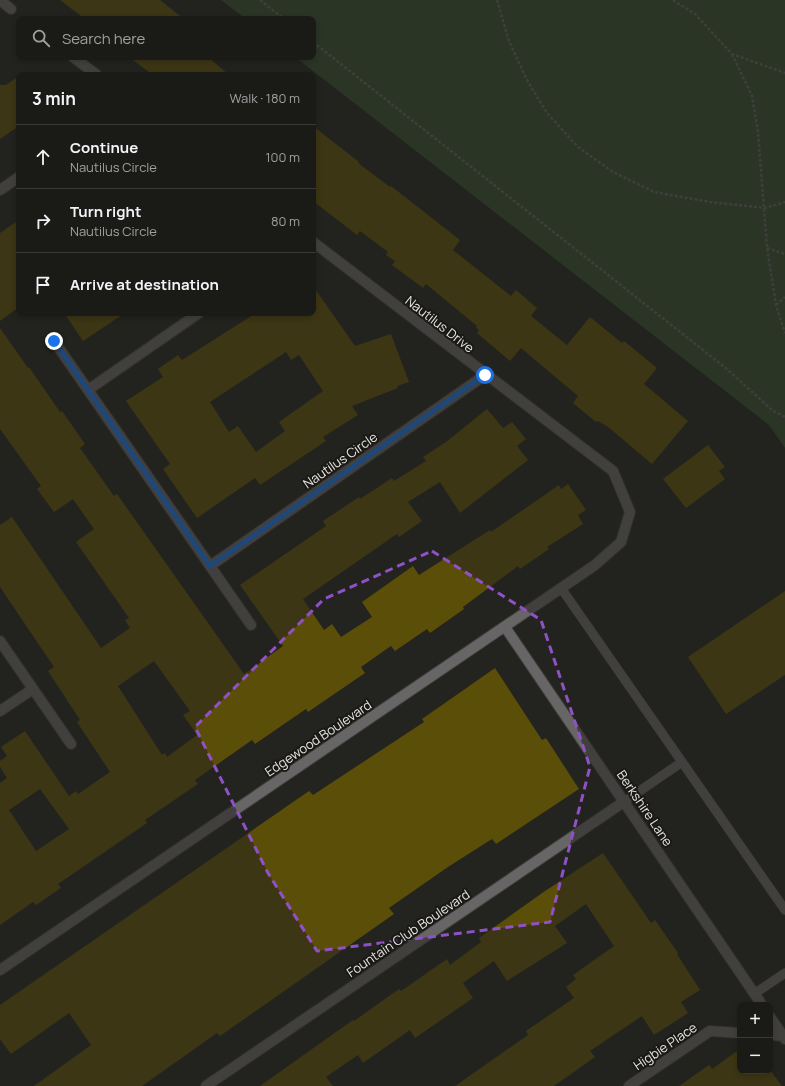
<!DOCTYPE html>
<html lang="en">
<head>
<meta charset="utf-8">
<style>
	:root { --surface:#1a1a17; --page:#272724; --text:#f1f3f6; --muted:#9fa1a1; --line:#383836 }
	body { margin:0; font-family:Manrope,sans-serif; background:var(--page); color:var(--text) }
	.controls { position:absolute; right:12px; bottom:12px; display:grid; overflow:hidden; border-radius:8px; box-shadow:0 2px 6px #0003 }
	.controls button { width:36px; height:36px; display:grid; place-items:center; padding:0; border:0; border-bottom:1px solid var(--line); background:var(--surface); color:var(--text); font:20px sans-serif }
	.stop { position:absolute; width:12px; height:12px; margin:-9px; border:3px solid #1a73e8; border-radius:50%; background:#fff }
	.stop.end { background:#1a73e8; border-color:#fff; box-shadow:0 1px 4px #0008 }
	.list { margin:0; padding:0; list-style:none }
	h2 { display:flex; justify-content:space-between; align-items:center; height:52px; margin:0; padding:0 16px; font-size:17px }
	h2 small { font-size:13px; font-weight:400; color:var(--muted) }
	.list li { display:grid; grid-template-columns:26px 1fr auto; gap:12px; align-items:center; box-sizing:border-box; height:64px; padding:0 16px; border-top:1px solid var(--line) }
	.list b { display:block; font-size:15px; white-space:nowrap }
	.list p { margin:0; font-size:13px; white-space:nowrap; color:var(--muted) }
	.list em { font-size:13px; font-style:normal; color:var(--muted) }
	.icon { flex:none; width:22px; height:22px; fill:none; stroke:currentColor; stroke-width:2; stroke-linecap:round; stroke-linejoin:round }
	.map { position:relative; flex:none; width:785px; height:1086px; overflow:hidden }
	.search { position:absolute; background:var(--surface); box-shadow:0 2px 6px #0003; left:16px; top:16px; width:300px; height:44px; display:flex; align-items:center; gap:10px; box-sizing:border-box; padding:0 14px; border-radius:8px; color:var(--muted); font-size:15px }
	.panel { position:absolute; background:var(--surface); box-shadow:0 2px 6px #0003; left:16px; top:72px; width:300px; height:244px; border-radius:8px }
	.map>svg:first-child { display:block }
	.green { fill:#344c2f }
	.building { fill:#5b4e09; fill-rule:evenodd }
	.lines { fill:none; stroke-linecap:round; stroke-linejoin:round }
	.lane-casing { stroke:#3e3e3a; stroke-width:10 }
	.street-casing { stroke:#3e3e3a; stroke-width:12 }
	.path { stroke:#60605c; stroke-width:2.5; stroke-dasharray:3 2; stroke-linecap:butt }
	.lane { stroke:#676565; stroke-width:9 }
	.street { stroke:#676565; stroke-width:10 }
	.route { stroke:#1a73e8; stroke-width:5 }
	.marked { fill:none; stroke:#9051c6; stroke-width:3; stroke-dasharray:8 5; stroke-linejoin:round }
	.labels { text-anchor:middle; stroke-width:4; stroke-linejoin:round; paint-order:stroke }
	.street-label { font-size:13px; fill:#e6e6e3; stroke:#1a1916 }
</style>
</head>
<body>
<div class="map">
<svg width="785" height="1086" viewBox="0 0 785 1086">
	<rect width="100%" height="100%" fill="#23231f"/>
	<!-- green -->
	<path class="green" d="M221,0H785V448L769,425L295,57H313V19H246Z"/>
	<!-- building -->
	<path class="building" d="M60,0H160L184,19H85Z
		M129,57H208L229,75H153Z
		M19,76V126L0,139V85H6Z
		M313,126L359,162L358,163L390,187L391,186L460,240L453,250L511,296L516,290L537,308L531,316L567,345L590,317L622,343L624,341L657,368L644,384L688,421L652,464L608,427L598,421L596,422L573,403L578,396L521,348L510,361L477,333L479,330L476,327L477,326L426,284L423,288L392,265L395,261L386,255L388,252L360,231L357,235L313,201Z
		M19,220V307L0,321V233Z
		M313,286L355,346L391,334L409,382L397,386L398,388L352,406L358,415L323,437L326,441L260,485L255,478L197,518L163,469L170,464L126,401L163,377L158,369L178,355L182,360L256,313H313ZM286,352L291,360L299,355L323,391L279,422L285,431L256,452L238,426L229,432L210,402Z
		M64,313H125L83,341Z
		M0,328L28,368L29,367L60,412L62,411L85,444L80,448L114,496L117,494L244,674L283,646L240,585L326,526L323,521L359,497L360,499L392,478L394,481L426,461L423,457L446,442L487,409L503,428L512,422L526,439L517,446L528,460L460,513L440,482L408,502L422,521L399,537L397,534L303,599L324,630L332,624L341,637L372,617L362,602L413,566L419,575L490,530L491,532L559,485L561,489L568,484L586,510L578,515L583,524L547,547L549,549L520,569L518,566L463,607L464,609L430,633L427,629L395,651L391,646L361,667L365,673L308,712L306,709L255,744L252,740L195,780L198,784L145,820L147,823L58,884L61,888L36,905L33,902L0,925V783L7,778L0,767V761L7,756L1,747L25,731L69,796L76,791L78,794L110,772L77,722L80,720L48,671L54,667L0,587V525L12,517L101,648L130,628L125,620L129,618L76,542L94,529L73,499L54,512L37,489L41,486L0,429ZM154,661L190,711L183,715L197,735L167,757L165,753L162,755L118,686ZM40,789L69,829L36,851L9,810Z
		M708,445L725,467L719,471L725,479L686,508L663,479Z
		M785,591V675L726,714L688,657Z
		M495,668L542,740L546,738L579,789L496,844L492,839L448,867L389,908L394,914L220,1036L217,1033L142,1086H34L91,1045L69,1013L11,1054L0,1039V1005L309,791L313,795L424,722L422,719Z
		M603,853L651,923L655,920L678,953L677,954L700,990L681,1002L688,1013L654,1035L642,1016L590,1051L595,1057L554,1086H455L528,1035L526,1031L574,998L566,987L576,979L573,975L614,946L586,904L555,926L567,943L507,981L494,961L463,983L473,998L415,1038L410,1030L363,1063L358,1055L326,1077L333,1086H260L353,1020L354,1021L399,989L401,991L447,959L450,965L481,942L479,938L545,891Z
		M740,1049V1071L770,1070L782,1086H679L709,1065L712,1069Z"/>
	<g class="lines">
		<!-- lane casing -->
		<g class="lane-casing">
			<path id="lane" d="M561,588L785,910
				M625,801L682,762
				M754,994L785,973"/>
		</g>
		<!-- street casing -->
		<g class="street-casing">
			<path id="street" d="M0,0L11,9
				M73,57L97,75
				M0,190L19,177
				M54,341L251,625
				M88,390L199,313
				M210,566L485,375
				M505,627L762,1005
				M0,641L71,744
				M0,711L33,689
				M0,970L595,565L621,542L630,512L613,471L313,242
				M770,1017L785,1039
				M770,1035L785,1036
				M206,1086L625,801
				M629,1086L710,1031L740,1033"/>
		</g>
		<!-- path -->
		<path class="path" d="M260,0L284,19
			M497,0L509,41L527,80L547,113L578,147L613,172L654,192L710,202L765,208L785,202
			M673,0L695,14L732,54L785,73
			M313,42L727,369L772,410L785,417
			M732,54L752,96L758,132L767,248L776,305L785,333
			M767,248L785,254
			M776,305L785,297"/>
		<!-- lane -->
		<use href="#lane" class="lane"/>
		<!-- street -->
		<use href="#street" class="street"/>
	</g>
	<g class="lines">
		<!-- route -->
		<path class="route" d="M54,341L210,566L485,375"/>
	</g>
	<!-- marked area -->
	<path d="M0 0H785V1086H0ZM432,551L541,620L590,767L550,922L317,951L268,873L195,727L324,599Z" fill="#23231f" fill-opacity=".55" fill-rule="evenodd"/>
	<path class="marked" d="M432,551L541,620L590,767L550,922L317,951L268,873L195,727L324,599Z"/>
	<g class="labels">
		<!-- street labels -->
		<g class="street-label">
			<text transform="translate(440 324) rotate(38)" y="5">Nautilus Drive</text>
			<text transform="translate(340 460) rotate(-35)" y="5">Nautilus Circle</text>
			<text transform="translate(318 738) rotate(-34)" y="5">Edgewood Boulevard</text>
			<text transform="translate(645 808) rotate(56)" y="5">Berkshire Lane</text>
			<text transform="translate(408 933) rotate(-34)" y="5">Fountain Club Boulevard</text>
			<text transform="translate(665 1046) rotate(-34)" y="5">Higbie Place</text>
		</g>
	</g>
</svg>
<div class="controls">
<button>+</button>
<button>−</button>
</div>
<div class="stop" style="left:485px;top:375px"></div>
<div class="stop end" style="left:54px;top:341px"></div>
<div class="search"><svg class="icon" aria-label="search" viewBox="0 0 24 24"><circle cx="10" cy="10" r="6"/><path d="M15 15l6 6"/></svg>Search here</div>
<section class="panel">
<h2>3 min<small>Walk · 180 m</small></h2>
<ul class="list">
<li><svg class="icon" aria-label="ahead" viewBox="0 0 24 24"><path d="M12 20V5M6 11l6-6 6 6"/></svg><div><b>Continue</b><p>Nautilus Circle</p></div><em>100 m</em></li>
<li><svg class="icon" aria-label="right" viewBox="0 0 24 24"><path d="M7 20v-9h11M14 6l5 5-5 5"/></svg><div><b>Turn right</b><p>Nautilus Circle</p></div><em>80 m</em></li>
<li><svg class="icon" aria-label="arrive" viewBox="0 0 24 24"><path d="M6 21V4h12l-3 4 3 4H6"/></svg><div><b>Arrive at destination</b></div></li>
</ul>
</section>
</div>
</body>
</html>
